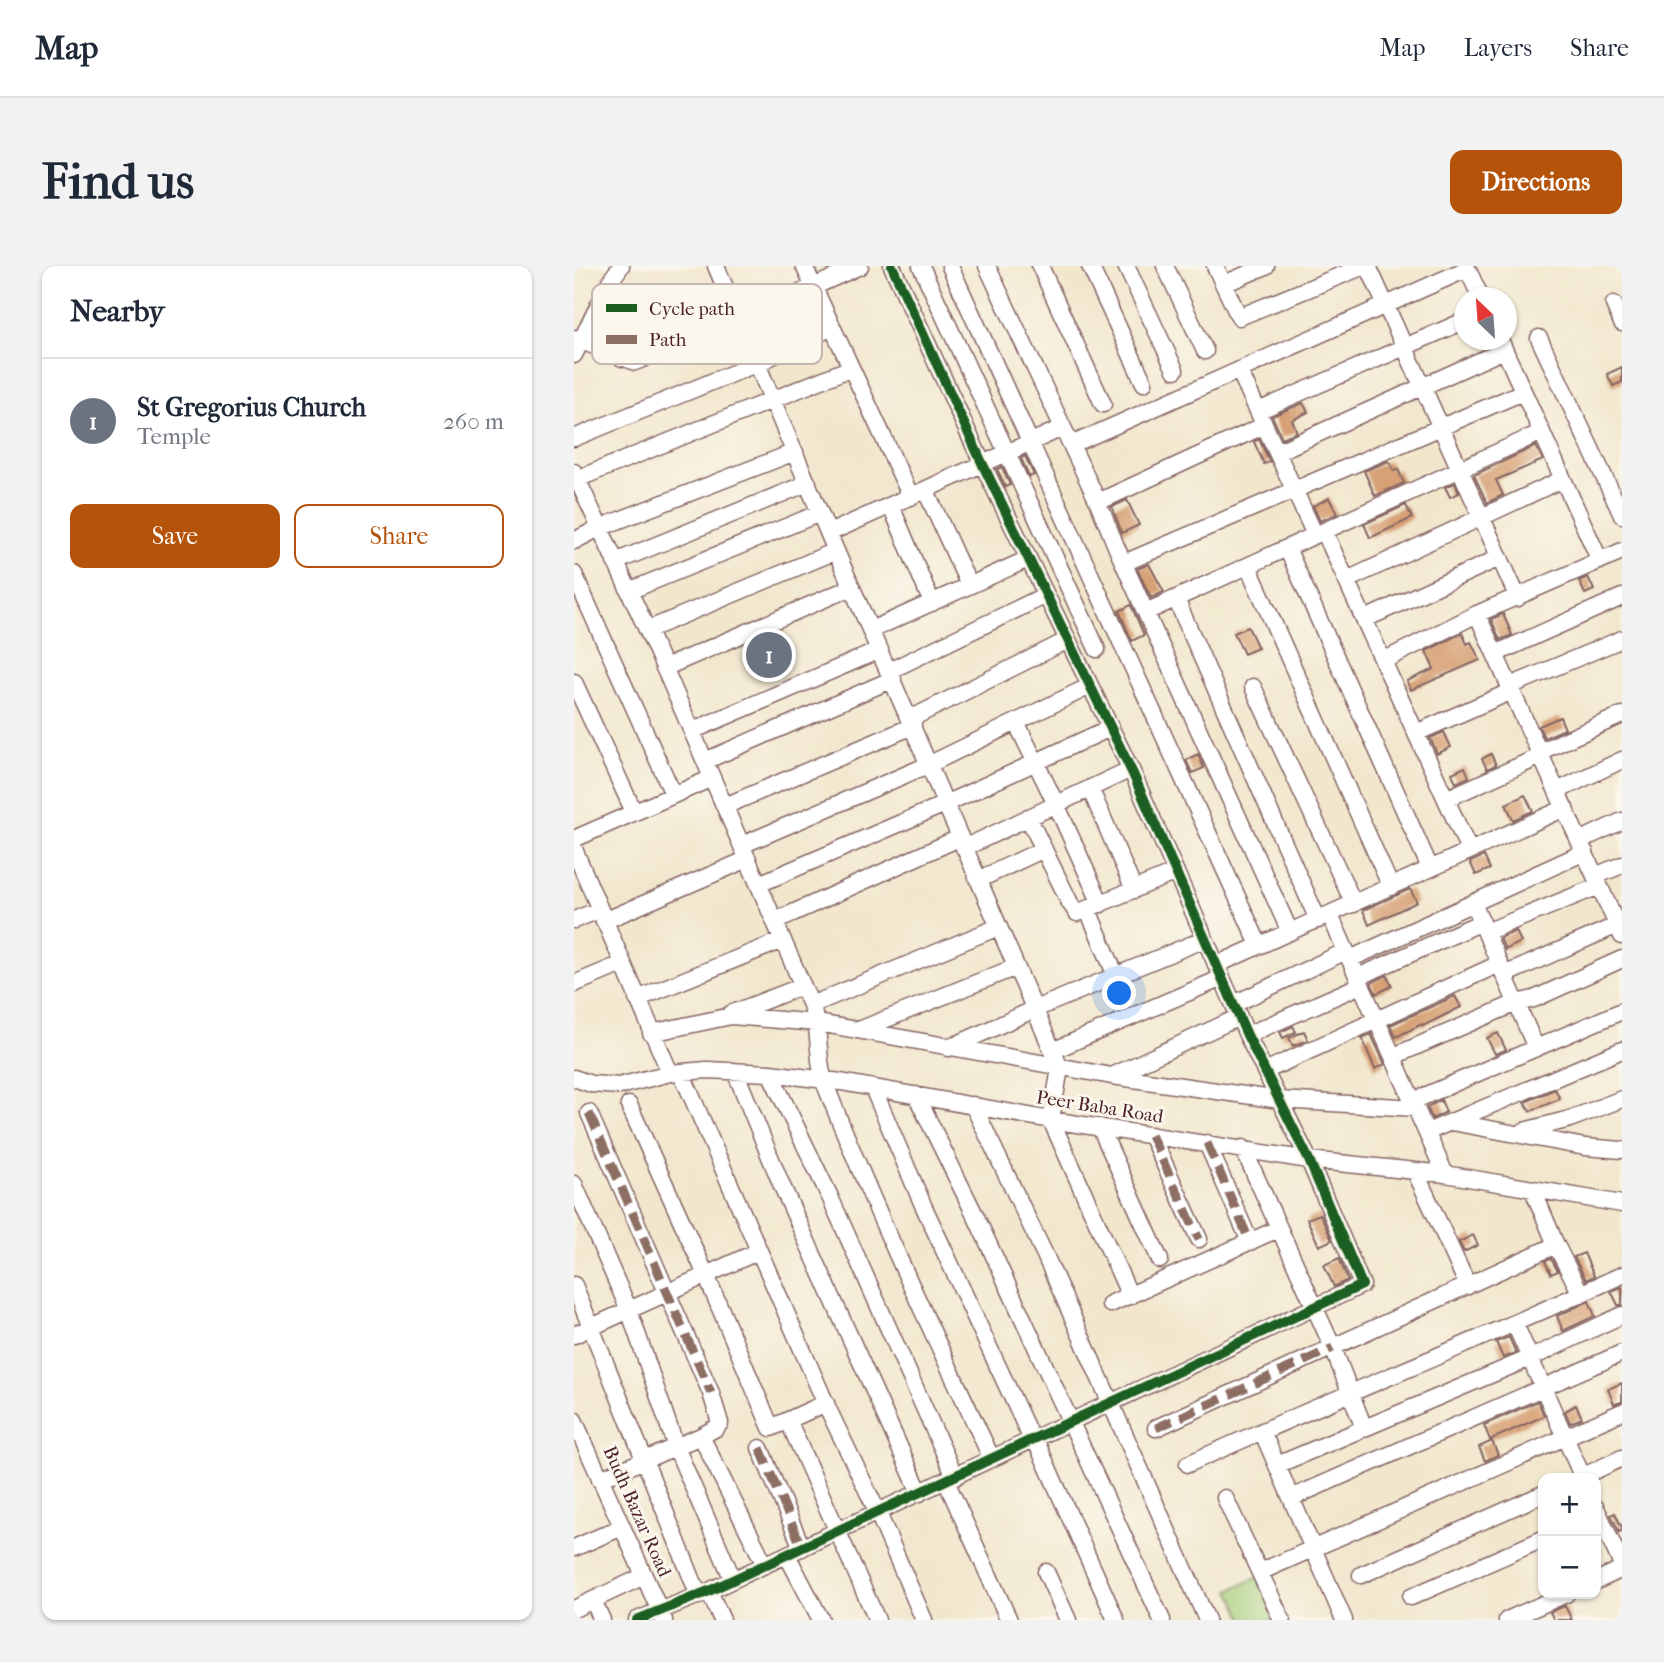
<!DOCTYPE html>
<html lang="en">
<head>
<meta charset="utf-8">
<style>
	:root { --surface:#fff; --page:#f2f2f3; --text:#1f2937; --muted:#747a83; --line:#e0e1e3; --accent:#b45309 }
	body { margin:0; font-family:"IM FELL French Canon",serif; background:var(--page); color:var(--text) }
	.controls { position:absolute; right:21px; bottom:21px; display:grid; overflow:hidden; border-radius:14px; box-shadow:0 2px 5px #0004 }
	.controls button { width:63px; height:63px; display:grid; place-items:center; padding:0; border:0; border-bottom:2px solid var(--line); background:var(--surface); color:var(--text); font:35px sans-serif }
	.compass { position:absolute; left:880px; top:21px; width:63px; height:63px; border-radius:50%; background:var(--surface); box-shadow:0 2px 5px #0004; rotate:335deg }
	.you { position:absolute; left:546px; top:728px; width:24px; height:24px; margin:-18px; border:5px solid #fff; border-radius:50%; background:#1a73e8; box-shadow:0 0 0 10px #1a73e833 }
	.badge { display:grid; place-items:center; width:46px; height:46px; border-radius:50%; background:var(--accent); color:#fff; font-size:23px; font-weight:700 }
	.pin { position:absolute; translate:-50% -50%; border:4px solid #fff; box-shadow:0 2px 7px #0006 }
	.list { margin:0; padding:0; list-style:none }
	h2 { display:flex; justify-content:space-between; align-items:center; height:91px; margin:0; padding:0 28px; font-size:30px }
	h2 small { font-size:23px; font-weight:400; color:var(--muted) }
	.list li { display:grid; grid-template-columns:46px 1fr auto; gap:21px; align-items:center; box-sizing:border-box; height:126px; padding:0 28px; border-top:2px solid var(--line) }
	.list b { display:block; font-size:26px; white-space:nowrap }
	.list p { margin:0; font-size:23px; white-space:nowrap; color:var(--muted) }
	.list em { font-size:23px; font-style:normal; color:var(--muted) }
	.actions { display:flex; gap:14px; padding:21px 28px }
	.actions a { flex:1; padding:16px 0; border:2px solid var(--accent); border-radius:14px; text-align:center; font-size:24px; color:var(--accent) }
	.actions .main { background:var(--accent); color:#fff }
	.map { position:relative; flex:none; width:1048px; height:1354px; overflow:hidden; border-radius:14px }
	header { display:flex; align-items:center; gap:42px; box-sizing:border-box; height:98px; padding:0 35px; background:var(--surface); border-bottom:2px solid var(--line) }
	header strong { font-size:33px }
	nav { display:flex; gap:38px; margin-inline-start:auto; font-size:24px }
	.intro { display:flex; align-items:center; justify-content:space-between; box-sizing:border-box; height:168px; padding:0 42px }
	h1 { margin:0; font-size:49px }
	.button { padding:18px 32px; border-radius:14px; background:var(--accent); color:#fff; font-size:24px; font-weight:700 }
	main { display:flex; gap:42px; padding:0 42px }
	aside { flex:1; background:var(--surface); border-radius:14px; box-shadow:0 2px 5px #0004 }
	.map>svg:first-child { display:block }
	.garden { fill:#a5cd79; stroke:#787652; stroke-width:2 }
	.building { fill:#d7a074 }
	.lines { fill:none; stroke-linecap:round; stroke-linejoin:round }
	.minor-casing { stroke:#856564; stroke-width:19 }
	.minor { stroke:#fff; stroke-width:16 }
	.quiet { stroke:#8d6e63; stroke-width:9; stroke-dasharray:18 9; stroke-linecap:butt }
	.cycleway-casing { stroke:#fbf7ec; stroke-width:15 }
	.cycleway { stroke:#1b5e20; stroke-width:10 }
	.labels { text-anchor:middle; stroke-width:6; stroke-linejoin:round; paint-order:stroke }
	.street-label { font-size:19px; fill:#4a1f2b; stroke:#fbf7ec }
	.key { fill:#fbf7ec; stroke:#c6b6b2; stroke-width:2 }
	.key-label { font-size:19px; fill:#4a1f2b }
</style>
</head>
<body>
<header>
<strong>Map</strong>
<nav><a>Map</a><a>Layers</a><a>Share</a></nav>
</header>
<div class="intro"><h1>Find us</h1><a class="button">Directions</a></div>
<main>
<aside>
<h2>Nearby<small></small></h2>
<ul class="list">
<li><span class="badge" style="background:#6b7280">1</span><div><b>St Gregorius Church</b><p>Temple</p></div><em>260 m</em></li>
</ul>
<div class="actions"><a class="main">Save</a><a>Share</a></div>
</aside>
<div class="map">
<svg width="1048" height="1354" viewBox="0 0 1048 1354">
	<rect width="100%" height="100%" fill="#fbf7ec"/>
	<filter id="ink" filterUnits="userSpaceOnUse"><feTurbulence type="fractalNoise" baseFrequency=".0143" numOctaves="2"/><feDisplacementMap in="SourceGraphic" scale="14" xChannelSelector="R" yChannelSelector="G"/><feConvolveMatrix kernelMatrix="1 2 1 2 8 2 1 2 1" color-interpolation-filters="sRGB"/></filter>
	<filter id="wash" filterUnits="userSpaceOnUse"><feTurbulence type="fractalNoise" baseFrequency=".00686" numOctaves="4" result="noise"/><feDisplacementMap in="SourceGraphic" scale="28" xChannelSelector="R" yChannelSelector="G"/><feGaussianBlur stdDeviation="1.57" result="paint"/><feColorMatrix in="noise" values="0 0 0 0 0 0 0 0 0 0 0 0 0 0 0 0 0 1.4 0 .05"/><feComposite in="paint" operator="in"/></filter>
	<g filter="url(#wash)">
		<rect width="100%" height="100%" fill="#f2e7cd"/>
		<!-- garden -->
		<path class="garden" d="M684,1311L703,1354H670L656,1324Z"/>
		<g id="blocks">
			<!-- building -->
			<path class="building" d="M1048,101V116L1039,120L1033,108Z
				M729,137L734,146L718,154L723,166L708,172L698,150Z
				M685,173L696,196L690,198L680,176Z
				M962,180L969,194L922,214L929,229L913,237L900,209Z
				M451,190L460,209L455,211L447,192Z
				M815,195L820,205L824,203L830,217L801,230L790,205Z
				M428,201L436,219L431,221L423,203Z
				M881,217L885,227L876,231L871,221Z
				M755,232L763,248L746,255L739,240Z
				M553,234L565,259L548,267L538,241Z
				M832,239L838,252L796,272L790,258Z
				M575,298L590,326L577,332L563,303Z
				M1014,311L1020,324L1011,328L1005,315Z
				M557,339L570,369L558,375L545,345Z
				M929,348L938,369L926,374L917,353Z
				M674,361L684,382L670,388L660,367Z
				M888,367L893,378L897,376L906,394L837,424L833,415L860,403L852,385Z
				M986,451L991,463L970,472L965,460Z
				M870,466L877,481L863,488L856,472Z
				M624,488L630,502L618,507L612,494Z
				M917,488L922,499L913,503L908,493Z
				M891,501L895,511L882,517L878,507Z
				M951,529L959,545L939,554L932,538Z
				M910,590L916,603L902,609L896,596Z
				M836,623L843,636L795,659L789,644Z
				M942,665L947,676L931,684L926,672Z
				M813,709L818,720L802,728L797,717Z
				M881,730L887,741L849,760L848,758L822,771L816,759Z
				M719,760L722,766L709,772L706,766Z
				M730,765L734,774L719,780L715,772Z
				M924,767L932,784L921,788L913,772Z
				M797,768L811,798L801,803L788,772Z
				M981,823L986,833L956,845L951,836Z
				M867,834L872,846L858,853L853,841Z
				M746,948L758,974L745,980L733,953Z
				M899,969L904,979L890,986L885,976Z
				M1010,987L1020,1010L1012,1014L1000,991Z
				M765,992L774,1014L760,1021L750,999Z
				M977,993L984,1005L977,1008L971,995Z
				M1048,1021V1039H1044L1037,1025Z
				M1015,1035L1021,1050L989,1065L983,1050Z
				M935,1071L942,1087L929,1092L922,1076Z
				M1048,1117V1136L1040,1138L1034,1123Z
				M964,1135L970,1150L916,1174L910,1159Z
				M1002,1139L1008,1152L996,1157L991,1145Z
				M918,1175L924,1189L911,1195L905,1181Z
				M1041,1247L1048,1262V1265L1045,1266L1037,1249Z
				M991,1340L998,1354H980L976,1346Z"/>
		</g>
	</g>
	<g filter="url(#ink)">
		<use href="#blocks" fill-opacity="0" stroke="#856564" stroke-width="2"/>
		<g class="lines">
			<!-- minor casing -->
			<g class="minor-casing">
				<path id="minor" d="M142,0L259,278L486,802L477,854L556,1030
					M230,0L337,231
					M347,0L523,383
					M376,0L685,679
					M413,0L524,236L544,285L716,666
					M466,0L529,138
					M516,0L570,117
					M552,0L601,104
					M591,0L631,85
					M641,0L665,51L790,0
					M794,0L944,332
					M892,0L907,32
					M650,18L692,0
					M1040,38L1048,57
					M0,72L61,96L165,54L286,0
					M965,72L1048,249
					M926,74L1026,295
					M0,89L37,14L47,0
					M48,92L73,29
					M665,104L741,269
					M684,145L890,55
					M0,172L184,97L258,61
					M497,179L893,3
					M703,186L930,84
					M0,206L83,385L237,739C248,767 242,795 251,818C301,945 360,1070 418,1193
					M3,213L277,102
					M352,225L395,319
					M524,236L691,159
					M317,240L358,337
					M750,265L895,584
					M255,267L488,162
					M0,275L25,262L221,186
					M713,282L856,602
					M41,296L234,217
					M550,297L949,126
					M674,300L817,621
					M0,308L99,528
					M773,314L989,213
					M55,325L246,247
					M602,333L744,654
					M572,346L968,166
					M903,348L1048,670
					M791,353L925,292
					M73,364L262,285
					M297,364L454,293
					M921,388L1048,331
					M811,394L903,348L1048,285
					M90,402L278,321
					M315,405L472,329
					M0,416L60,546
					M936,420L1048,373
					M679,421L780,638
					M336,453L494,374
					M442,456L482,538L527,638
					M118,465L306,384
					M842,467L938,425
					M965,486L1048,449
					M131,495L319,413
					M516,522L560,624
					M983,525L1048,494
					M872,533L967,490
					M151,540L339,460
					M454,551L496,637L503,647L602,606
					M0,573L138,512
					M1005,575L1048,555
					M168,579L354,499L516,420
					M390,582L557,503
					M0,583L96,807
					M1021,610L1048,599
					M404,614L470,583
					M185,618L371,538L536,462
					M899,637L962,782
					M514,644L542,710
					M756,649L871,908
					M0,654L25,644
					M30,655L174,593
					M201,655L385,572
					M912,666L1025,620
					M776,693L1011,586
					M642,699L991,542
					M930,709L1048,657
					M784,711L908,656
					M0,718L48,698
					M63,733L209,674
					M660,738L772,685
					M237,739L424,661
					M156,748L229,720
					M285,764L442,701
					M77,767L157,750L244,757L538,810L706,834L842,842
					M673,769L787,719
					M375,782L461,743L631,673
					M478,785L648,712
					M820,790L942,737L960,733L1048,693
					M161,805L208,920L346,1227
					M691,805L925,698
					M107,806L255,1145L304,1247L350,1354
					M196,807L256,931L381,1211
					M538,810L665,751
					M0,812L17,818L45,820L96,807L133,804L196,807L267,816L477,854L735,894L871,908L1048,938
					M299,822L349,939L458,1174
					M342,829L403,953L588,1354
					M839,835L1048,745
					M55,839L132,1009L197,1162L252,1137
					M399,839L471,989L633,1354
					M15,847L137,1127L146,1157L142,1162L127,1170L26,1213
					M878,856L1011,881L1048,884
					M526,861L586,994
					M950,865L996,853L1048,833
					M853,866L1048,784
					M577,869L625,973
					M633,877L676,976
					M669,882L759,1082L790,1162
					M841,905L894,1020
					M0,918L55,1044L102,1181L159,1314
					M959,924L982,979L1007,1028
					M0,1019L125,1330
					M536,1038L704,963
					M941,1058L1009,1212
					M0,1069L185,985
					M0,1154L90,1354
					M214,1154L303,1354
					M582,1162L982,979
					M688,1165L770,1354
					M127,1170L191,1299
					M461,1173L542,1354
					M186,1182L228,1282
					M614,1198C758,1133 905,1075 1048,1009
					M703,1199L961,1090L1048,1049
					M1005,1212L1048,1192
					M372,1215L435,1354
					M651,1232L708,1354
					M717,1232L1048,1087
					M1022,1242L1048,1299
					M0,1282L48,1261
					M213,1289L247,1354
					M472,1306L494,1354
					M686,1306L1048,1146
					M787,1309L969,1228
					M1022,1315L1048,1303
					M135,1325L148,1354
					M837,1331L969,1273
					M19,1334L28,1354
					M0,1343L70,1310
					M63,1354L135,1325L788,1019L735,894L673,769L559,508L409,199L318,0
					M933,1354L992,1328"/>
			</g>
			<!-- minor -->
			<use href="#minor" class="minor"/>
			<!-- quiet -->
			<path class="quiet" d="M15,847L137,1127
				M577,869L625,973
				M633,877L676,976
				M582,1162L759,1082
				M186,1182L228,1282"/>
			<!-- cycleway casing -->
			<g class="cycleway-casing">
				<path id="cycleway" d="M63,1354L135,1325L788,1019L735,894L673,769L559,508L409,199L318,0"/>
			</g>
			<!-- cycleway -->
			<use href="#cycleway" class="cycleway"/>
		</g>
	</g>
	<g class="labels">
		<!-- street labels -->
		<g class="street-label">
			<text transform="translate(526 840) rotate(9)" y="7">Peer Baba Road</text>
			<text transform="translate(64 1245) rotate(66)" y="7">Budh Bazar Road</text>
		</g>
	</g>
	<!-- legend -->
	<rect x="18" y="18" width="230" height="80" rx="10" class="key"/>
	<rect x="32" y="38" width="31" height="8" fill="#1b5e20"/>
	<rect x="32" y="69" width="31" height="9" fill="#8d6e63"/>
	<g class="key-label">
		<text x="75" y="49">Cycle path</text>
		<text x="75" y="80">Path</text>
	</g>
</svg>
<div class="controls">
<button>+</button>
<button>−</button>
</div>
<svg class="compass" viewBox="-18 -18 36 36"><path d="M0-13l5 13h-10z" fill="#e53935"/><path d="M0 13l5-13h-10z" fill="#747a83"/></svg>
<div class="you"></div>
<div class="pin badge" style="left:195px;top:389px;background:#6b7280">1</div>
</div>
</main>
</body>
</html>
